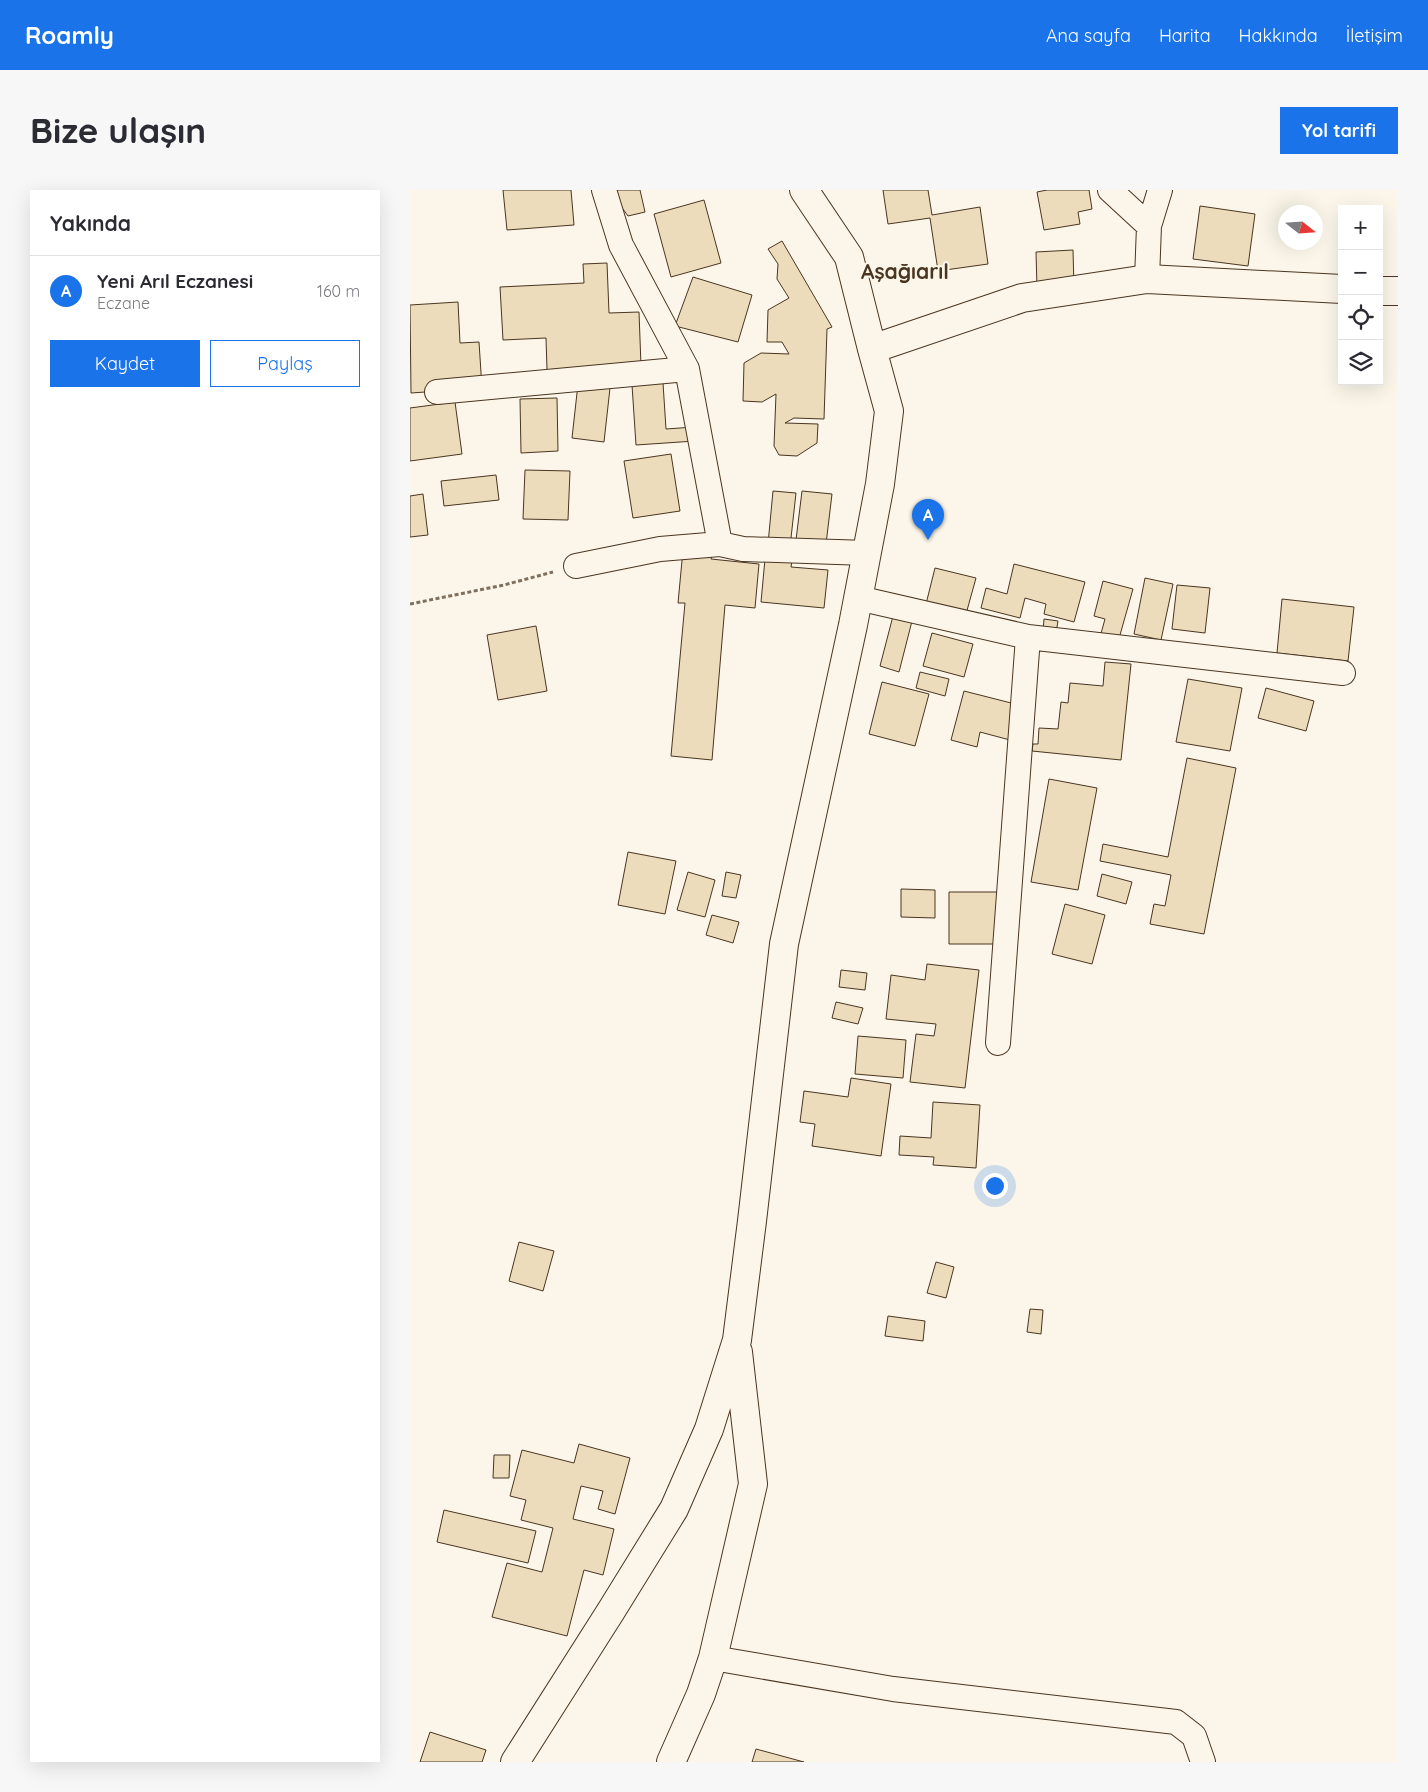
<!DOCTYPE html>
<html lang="tr">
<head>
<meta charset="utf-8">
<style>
	:root { --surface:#fff; --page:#f7f7f7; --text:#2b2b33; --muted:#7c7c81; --line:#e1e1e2; --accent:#1a73e8 }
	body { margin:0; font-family:Quicksand,sans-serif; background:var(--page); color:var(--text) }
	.controls { position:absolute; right:15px; top:15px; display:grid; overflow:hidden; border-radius:0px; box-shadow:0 5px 20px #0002 }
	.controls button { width:45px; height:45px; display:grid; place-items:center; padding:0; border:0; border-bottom:1px solid var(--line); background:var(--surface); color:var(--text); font:25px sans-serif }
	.compass { position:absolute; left:868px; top:15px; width:45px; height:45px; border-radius:50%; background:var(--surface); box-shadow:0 5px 20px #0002; rotate:107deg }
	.you { position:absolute; left:584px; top:995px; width:18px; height:18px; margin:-12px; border:4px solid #fff; border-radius:50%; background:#1a73e8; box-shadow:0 0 0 8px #1a73e833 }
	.badge { display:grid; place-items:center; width:32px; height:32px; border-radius:50%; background:var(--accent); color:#fff; font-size:16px; font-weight:700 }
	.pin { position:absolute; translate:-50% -41px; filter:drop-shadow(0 1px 2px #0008) }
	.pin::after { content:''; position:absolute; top:26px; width:18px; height:15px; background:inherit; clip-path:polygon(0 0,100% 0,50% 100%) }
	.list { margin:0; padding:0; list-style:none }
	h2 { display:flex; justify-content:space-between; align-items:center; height:65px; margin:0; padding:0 20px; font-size:21px }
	h2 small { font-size:16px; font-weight:400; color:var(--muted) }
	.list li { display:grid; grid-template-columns:32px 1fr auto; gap:15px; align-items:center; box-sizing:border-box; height:70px; padding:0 20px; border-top:1px solid var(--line) }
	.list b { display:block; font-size:19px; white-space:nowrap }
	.list p { margin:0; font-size:16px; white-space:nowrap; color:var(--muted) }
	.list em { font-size:16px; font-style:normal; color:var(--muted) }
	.actions { display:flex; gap:10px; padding:15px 20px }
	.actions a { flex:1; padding:11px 0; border:1px solid var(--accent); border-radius:0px; text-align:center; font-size:18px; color:var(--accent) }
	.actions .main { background:var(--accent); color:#fff }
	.icon { flex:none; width:28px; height:28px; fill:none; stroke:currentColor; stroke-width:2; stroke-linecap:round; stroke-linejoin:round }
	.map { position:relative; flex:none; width:988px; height:1572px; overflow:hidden; border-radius:0px }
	header { display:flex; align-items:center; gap:30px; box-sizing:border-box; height:70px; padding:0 25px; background:var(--accent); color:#fff }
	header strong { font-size:24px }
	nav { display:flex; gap:28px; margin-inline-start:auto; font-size:18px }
	.intro { display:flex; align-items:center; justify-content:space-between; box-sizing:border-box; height:120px; padding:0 30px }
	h1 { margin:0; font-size:35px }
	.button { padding:12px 22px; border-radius:0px; background:var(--accent); color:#fff; font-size:18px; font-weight:700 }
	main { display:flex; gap:30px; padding:0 30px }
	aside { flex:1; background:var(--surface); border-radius:0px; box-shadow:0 5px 20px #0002 }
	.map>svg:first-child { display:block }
	.building { fill:#ecdcbc; stroke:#4a3520 }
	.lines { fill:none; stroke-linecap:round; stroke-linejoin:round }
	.street-casing { stroke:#4a3520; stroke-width:26 }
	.secondary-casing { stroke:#4a3520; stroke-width:30 }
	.path { stroke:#7f6f5c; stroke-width:3; stroke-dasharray:4 2.5; stroke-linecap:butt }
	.street { stroke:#fbf6e9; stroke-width:24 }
	.secondary { stroke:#fbf6e9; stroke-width:28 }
	.labels { text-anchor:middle; stroke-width:4; stroke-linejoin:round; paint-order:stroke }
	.district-label { font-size:21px; font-weight:bold; fill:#4a3520; stroke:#fbf6e9 }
</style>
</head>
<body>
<header>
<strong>Roamly</strong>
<nav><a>Ana sayfa</a><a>Harita</a><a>Hakkında</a><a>İletişim</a></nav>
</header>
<div class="intro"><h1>Bize ulaşın</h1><a class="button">Yol tarifi</a></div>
<main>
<aside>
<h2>Yakında<small></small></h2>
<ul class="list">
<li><span class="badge">A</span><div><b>Yeni Arıl Eczanesi</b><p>Eczane</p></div><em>160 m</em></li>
</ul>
<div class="actions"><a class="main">Kaydet</a><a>Paylaş</a></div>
</aside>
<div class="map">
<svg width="988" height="1572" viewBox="0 0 988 1572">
	<rect width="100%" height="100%" fill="#fbf6e9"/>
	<!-- building -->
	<path class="building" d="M93,0H161L164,35L97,40Z
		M204,0H230L235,22L218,26L205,8Z
		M473,0H518L522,25L570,17L578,74L528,81L520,28L478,34Z
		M637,0H679L682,19L668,22L670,34L634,40L627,2Z
		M294,10L311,73L261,87L244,24Z
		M790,16L845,24L838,76L783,69Z
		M372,51L422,137L417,139L414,229L384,228L375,233L408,234L407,253L387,266L369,265L364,256L366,204L352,212L333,211L334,173L351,163L379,164L372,152H357L358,120L379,108L367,89L368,74L358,59Z
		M663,60L664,97L627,98L626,62Z
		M197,73L199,123L229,122L231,176L137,180L136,148L93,150L90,97L174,93L173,74Z
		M283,87L342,105L328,152L265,136Z
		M48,112L50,153L69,152L72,198L1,203L0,115Z
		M253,193L256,239L284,237L285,251L226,255L222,195Z
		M168,194L200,198L194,252L162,248Z
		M147,208L148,261L111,263L110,209Z
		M45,212L52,264L0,271V218Z
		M261,264L270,321L223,328L214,271Z
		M115,280L160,281L158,330L113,329Z
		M86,285L89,310L34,316L31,291Z
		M363,301L386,303L380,357L358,354Z
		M392,301L422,304L416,354L386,350Z
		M13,304L18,345L0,347V306Z
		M273,360L303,363L301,369L349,374L345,418L315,415L302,570L261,566L275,413H268Z
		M355,369L382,371L381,377L418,380L414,418L351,412Z
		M604,374L675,392L664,432L634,424L636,414L615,408L610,428L571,418L576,398L597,404Z
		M525,378L566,388L556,424L516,414Z
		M735,388L763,394L751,450L724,444Z
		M693,391L723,399L708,452L690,447L695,429L684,426Z
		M767,395L800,398L795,443L762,439Z
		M872,409L944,417L938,471L867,463Z
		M483,426L502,431L489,482L470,476Z
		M634,429L648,431L646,443L633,442Z
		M126,436L137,501L88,510L77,445Z
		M522,443L563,454L554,487L513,476Z
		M695,472L721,474L711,570L622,561L623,554H628L629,538L648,539L651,512L658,513L660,493L693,496Z
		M510,482L539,489L535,506L506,498Z
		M778,489L832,498L820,561L766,552Z
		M472,492L519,504L505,556L459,544Z
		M856,498L904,511L896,541L848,528Z
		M554,501L609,515L600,550L570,542L567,557L541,550Z
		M777,568L826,578L794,744L740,734L744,714L755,716L761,685L690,671L693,654L758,667Z
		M639,589L687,598L668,700L621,692Z
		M218,662L266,671L255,724L208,715Z
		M278,682L305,690L295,727L267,720Z
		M316,682L331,685L326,708L312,706Z
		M692,684L722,692L716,714L687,706Z
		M491,699L525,700V728L491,727Z
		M539,702H587V754H539Z
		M655,714L695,725L682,774L642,764Z
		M302,725L329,732L323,753L296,745Z
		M517,774L569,780L555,898L500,892L506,844L524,846L526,834L476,829L481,785L515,790Z
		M431,780L457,783L455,800L429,797Z
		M426,812L453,818L448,834L422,828Z
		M448,846L496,850L493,888L445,884Z
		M441,888L481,894L471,966L402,956L405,934L390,932L394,901L438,907Z
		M523,912L570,915L566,978L523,975L524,967L489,965L490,946L521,948Z
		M109,1052L144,1061L133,1101L99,1091Z
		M526,1072L544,1077L536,1108L517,1103Z
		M620,1119L633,1120L631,1144L617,1142Z
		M478,1126L515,1131L513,1151L475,1146Z
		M169,1254L220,1268L205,1324L188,1319L193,1301L171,1296L163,1329L204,1339L193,1385L174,1380L157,1446L82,1427L97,1373L132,1382L143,1338L111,1330L116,1310L100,1306L112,1260L164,1273Z
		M84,1265H100L99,1288H83Z
		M34,1320L126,1341L118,1373L27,1352Z
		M20,1542L76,1560L72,1572H10Z
		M346,1559L394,1572H342Z"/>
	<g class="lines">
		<!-- street casing -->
		<g class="street-casing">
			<path id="street" d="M194,0L211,55L277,179L310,354
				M700,0L739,36
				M737,89L739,36L750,0
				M27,202L277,179
				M166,376L250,359L310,354L333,359L457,363
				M448,408L618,447L933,483
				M588,853L618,447
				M303,1468L483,1499L766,1532L784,1546L793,1572"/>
		</g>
		<!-- secondary casing -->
		<g class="secondary-casing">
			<path id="secondary" d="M969,101H988
				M462,159L612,108L737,89L932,99
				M105,1572L201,1421L264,1319L299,1239L327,1150L342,1031L374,754L443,435L470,294L479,221L462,159L439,67L394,0
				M261,1572L291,1504L303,1468L343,1294L328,1162"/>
		</g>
		<!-- path -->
		<path class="path" d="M0,414L94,395L143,382"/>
		<!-- street -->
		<use href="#street" class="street"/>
		<!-- secondary -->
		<use href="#secondary" class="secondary"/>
	</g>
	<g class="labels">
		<!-- district labels -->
		<g class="district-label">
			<text x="495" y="89">Aşağıarıl</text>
		</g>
	</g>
</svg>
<div class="controls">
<button>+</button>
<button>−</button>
<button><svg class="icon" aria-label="locate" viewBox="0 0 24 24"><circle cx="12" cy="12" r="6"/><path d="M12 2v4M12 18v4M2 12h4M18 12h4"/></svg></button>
<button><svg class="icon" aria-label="layers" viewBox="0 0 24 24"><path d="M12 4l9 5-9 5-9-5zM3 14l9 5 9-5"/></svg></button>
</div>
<svg class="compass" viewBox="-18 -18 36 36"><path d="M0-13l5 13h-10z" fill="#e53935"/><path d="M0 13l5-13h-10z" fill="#7c7c81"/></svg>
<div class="you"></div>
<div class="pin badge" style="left:518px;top:350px">A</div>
</div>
</main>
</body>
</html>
